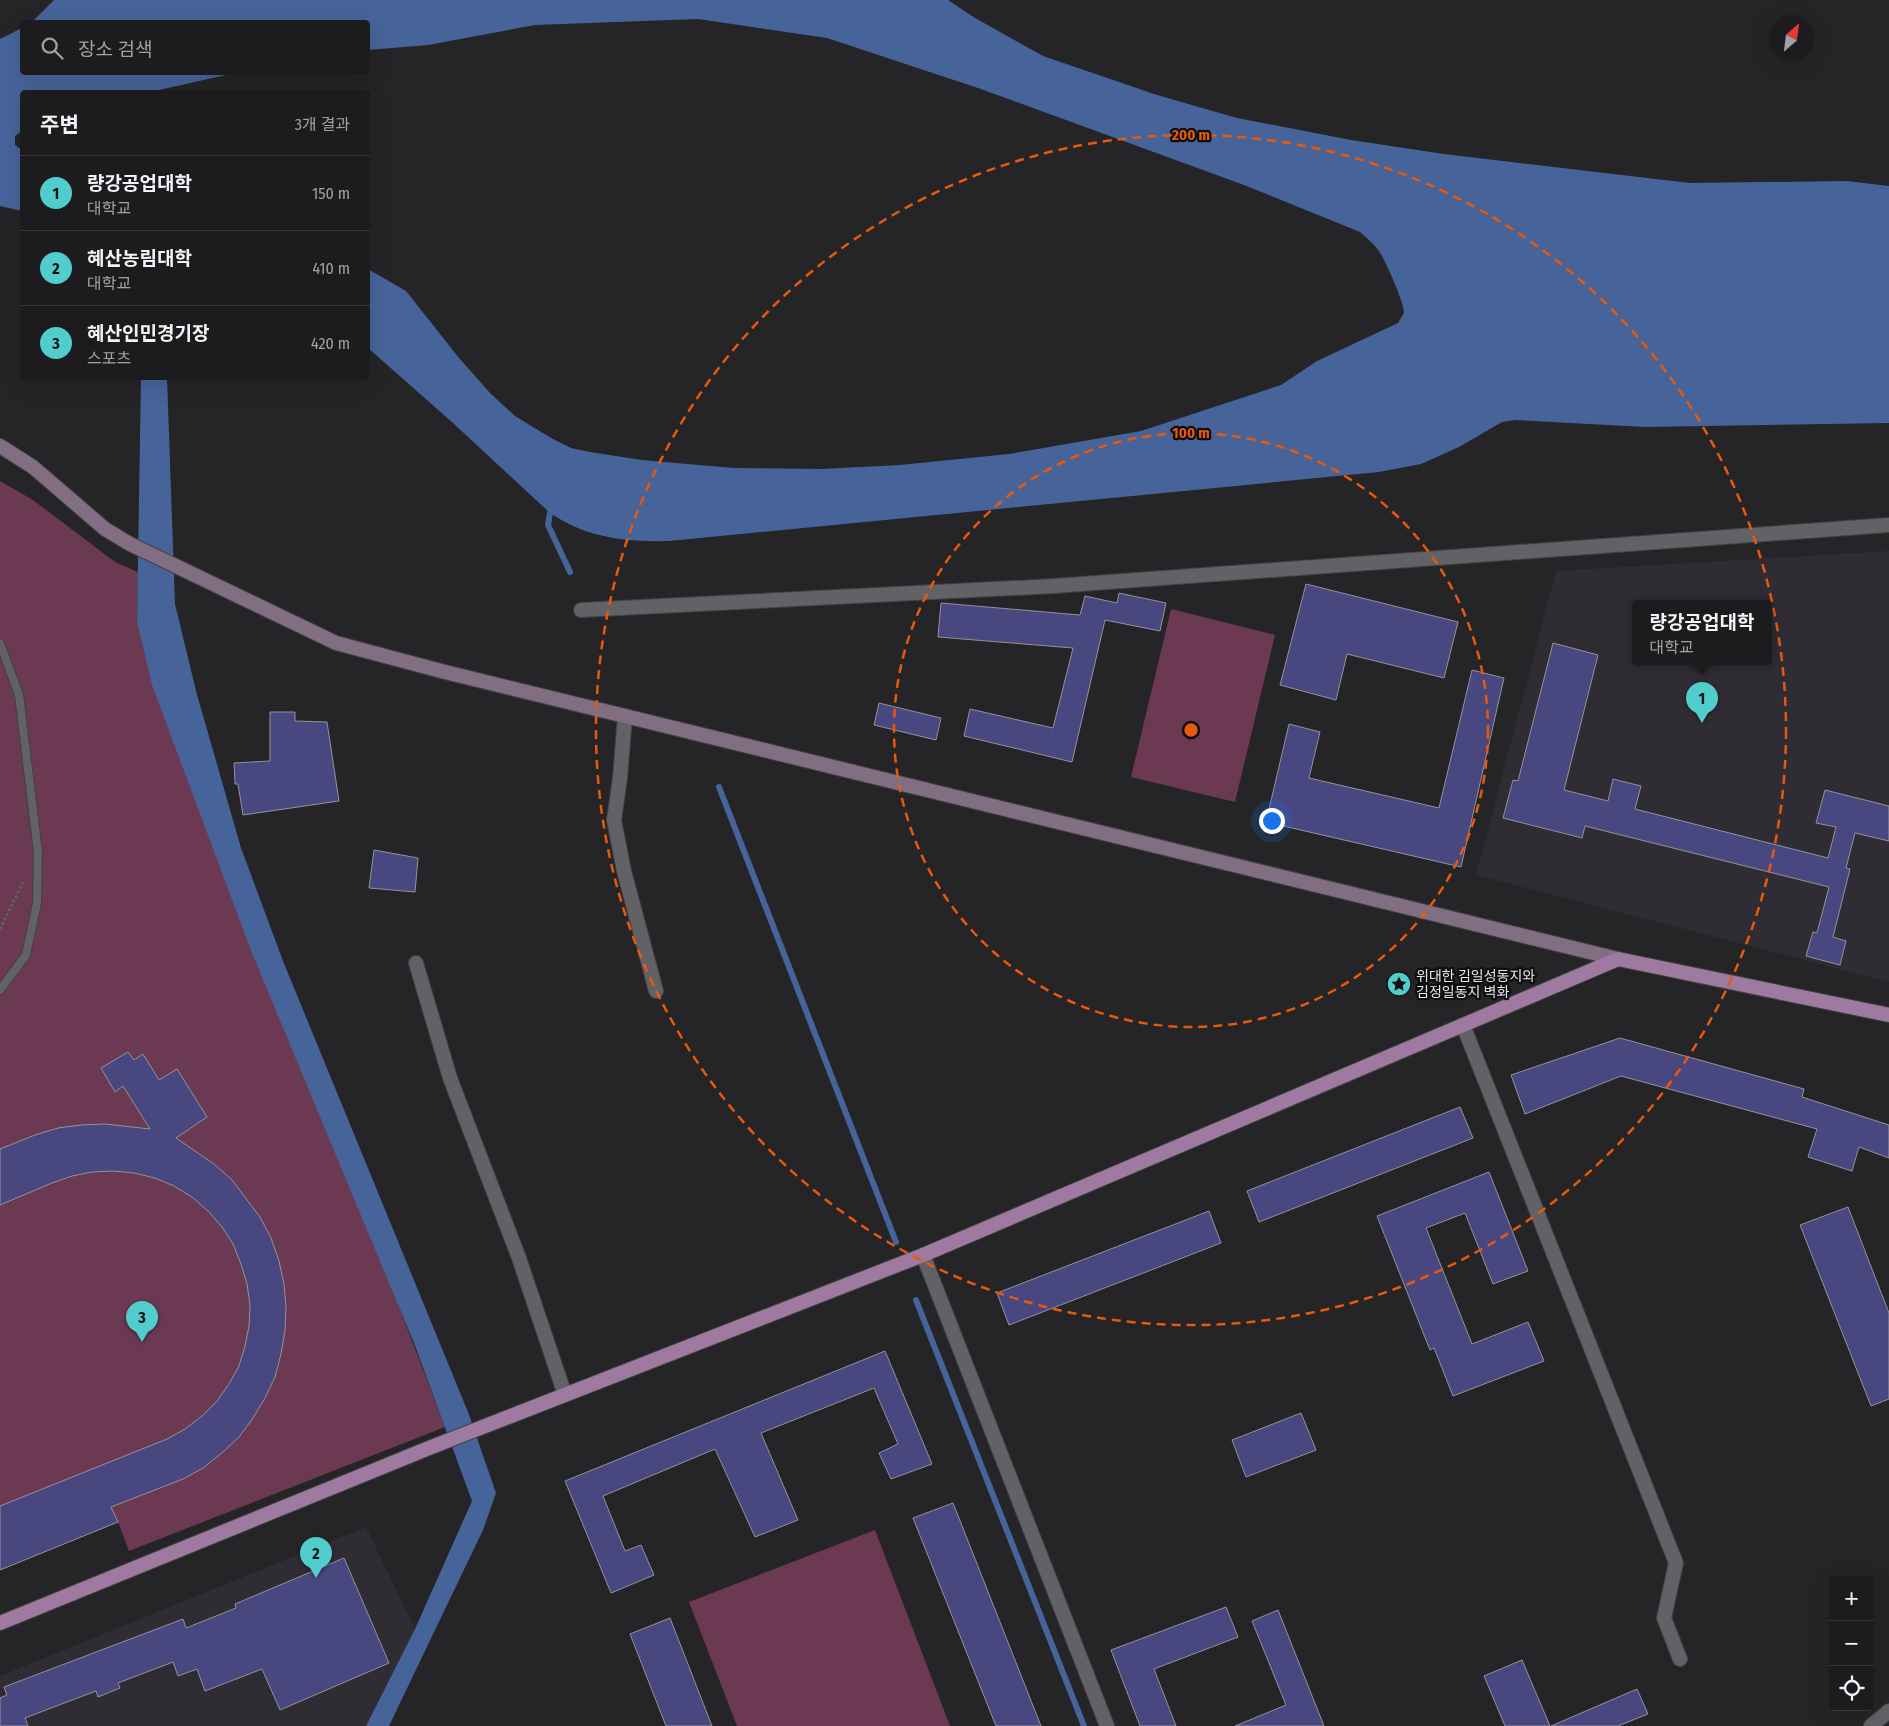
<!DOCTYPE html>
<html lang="ko">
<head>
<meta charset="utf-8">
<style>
	:root { --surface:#1c1b1d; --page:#252426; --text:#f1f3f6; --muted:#a0a1a4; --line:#3a393b; --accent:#52cdce }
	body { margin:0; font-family:"Fira Sans Condensed","Noto Sans KR",sans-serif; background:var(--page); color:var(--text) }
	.controls { position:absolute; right:15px; bottom:15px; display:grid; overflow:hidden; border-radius:5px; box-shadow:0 5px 20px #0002 }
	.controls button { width:45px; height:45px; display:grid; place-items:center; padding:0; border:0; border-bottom:1px solid var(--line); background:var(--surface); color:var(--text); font:25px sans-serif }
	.compass { position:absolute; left:1769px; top:15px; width:45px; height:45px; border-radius:50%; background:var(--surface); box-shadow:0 5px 20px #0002; rotate:28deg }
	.you { position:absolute; left:1271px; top:820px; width:18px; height:18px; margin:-12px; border:4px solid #fff; border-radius:50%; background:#1a73e8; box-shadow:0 0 0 8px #1a73e833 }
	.badge { display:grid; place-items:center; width:32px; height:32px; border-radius:50%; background:var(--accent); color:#111; font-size:16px; font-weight:700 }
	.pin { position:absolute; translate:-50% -41px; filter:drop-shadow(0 1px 2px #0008) }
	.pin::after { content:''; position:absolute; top:26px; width:18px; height:15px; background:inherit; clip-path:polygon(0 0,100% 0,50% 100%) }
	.popup { position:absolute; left:1632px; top:600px; width:140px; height:65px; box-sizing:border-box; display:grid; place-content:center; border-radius:5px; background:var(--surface); filter:drop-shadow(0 1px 4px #0005); font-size:16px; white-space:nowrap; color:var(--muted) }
	.popup b { font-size:19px; color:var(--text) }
	.popup::after { content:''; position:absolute; left:50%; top:100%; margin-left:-10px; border:10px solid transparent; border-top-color:var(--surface) }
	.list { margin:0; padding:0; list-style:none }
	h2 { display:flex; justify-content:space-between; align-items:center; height:65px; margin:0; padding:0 20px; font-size:21px }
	h2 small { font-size:16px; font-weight:400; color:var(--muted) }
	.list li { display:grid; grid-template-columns:32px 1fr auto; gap:15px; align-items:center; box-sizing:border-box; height:75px; padding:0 20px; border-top:1px solid var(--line) }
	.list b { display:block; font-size:19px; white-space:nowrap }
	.list p { margin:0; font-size:16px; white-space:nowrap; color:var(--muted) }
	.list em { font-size:16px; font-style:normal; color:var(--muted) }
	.icon { flex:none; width:28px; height:28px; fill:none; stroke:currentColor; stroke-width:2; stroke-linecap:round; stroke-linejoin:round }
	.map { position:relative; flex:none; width:1889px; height:1726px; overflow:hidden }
	.search { position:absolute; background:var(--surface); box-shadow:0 5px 20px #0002; left:20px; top:20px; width:350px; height:55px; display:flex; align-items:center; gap:12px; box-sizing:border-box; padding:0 18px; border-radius:5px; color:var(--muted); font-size:19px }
	.panel { position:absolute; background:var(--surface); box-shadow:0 5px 20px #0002; left:20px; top:90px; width:350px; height:290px; border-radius:5px }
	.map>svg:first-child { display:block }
	.built { fill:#302c34; fill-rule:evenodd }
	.green { fill:#6c3953 }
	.water { fill:#47649a }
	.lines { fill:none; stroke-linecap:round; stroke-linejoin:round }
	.stream { stroke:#47649a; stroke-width:6 }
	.building { fill:#494780; stroke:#939498 }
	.service-casing { stroke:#424144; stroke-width:10 }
	.minor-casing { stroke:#424144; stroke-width:16 }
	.secondary-casing { stroke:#424144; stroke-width:16 }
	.primary-casing { stroke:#424144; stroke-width:16 }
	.path { stroke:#616063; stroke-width:3; stroke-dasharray:2.5 2.5; stroke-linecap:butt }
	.service { stroke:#626165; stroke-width:8 }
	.minor { stroke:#626165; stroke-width:14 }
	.secondary { stroke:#816e82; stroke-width:14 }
	.primary { stroke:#9f7aa0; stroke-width:14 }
	.ring { fill:none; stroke:#e8590c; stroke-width:2.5; stroke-dasharray:9 6 }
	.labels { text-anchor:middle; stroke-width:4.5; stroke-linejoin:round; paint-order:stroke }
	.poi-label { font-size:14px; fill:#e5e4e7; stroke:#0e0d0f; text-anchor:start }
	.centre { fill:#e8590c; stroke:#0e0d0f; stroke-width:2.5 }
	.ring-label { font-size:15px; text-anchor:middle; font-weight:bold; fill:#e8590c; stroke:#0e0d0f; stroke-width:4.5; stroke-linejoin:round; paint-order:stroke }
</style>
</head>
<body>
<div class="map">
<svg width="1889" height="1726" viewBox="0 0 1889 1726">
	<rect width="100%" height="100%" fill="#252427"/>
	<!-- built -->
	<path class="built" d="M1889,551V982L1476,875L1556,571ZM1636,604H1768V662H1636Z
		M366,1527L415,1629L366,1726H0V1676Z"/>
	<!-- green -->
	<path class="green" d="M0,481L33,500L115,562L138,572L137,621L445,1427L129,1551L118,1522L0,1570Z
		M1171,609L1275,635L1235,802L1131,777Z
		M875,1530L950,1726H737L689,1602Z"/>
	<!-- water -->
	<path class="water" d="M54,0H948L975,18L1043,56L1157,95L1237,118L1351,140L1444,154L1690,183L1847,181L1889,186V423L1645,427L1515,420L1502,422L1459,447L1421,464L1379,472L669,541C625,542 587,538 550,513L453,423L368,348V269L406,291L459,358L490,393L515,416L551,438L571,448L590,452L642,460L733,468L821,469L900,465L1009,454L1141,431L1281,385L1317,361L1398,323L1404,313C1404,302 1386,262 1379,251C1374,244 1367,238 1360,232L1244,185L978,88L827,38L698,19L535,25L428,45L368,50V22H32Z
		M22,28V72L235,73L150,92H22V131L15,136V145L22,150V211L0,206V39Z
		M141,378H167L175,604L196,691L241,848L283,961L468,1412L496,1493L483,1530L389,1726H366L415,1629L472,1501L414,1343L252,953L152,685L137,621Z"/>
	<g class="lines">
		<!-- stream -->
		<path class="stream" d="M556,508L550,513L548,525L570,572
			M719,787L896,1242
			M916,1300L1084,1726"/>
	</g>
	<!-- building -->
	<path class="building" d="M1306,584L1458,622L1444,678L1347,654L1336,700L1280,685Z
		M1119,593L1166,603L1160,631L1105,620L1072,762L964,736L970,709L1053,728L1073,648L938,637L941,603L1080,615L1085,596L1117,603Z
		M1553,643L1598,655L1564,790L1608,801L1613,779L1641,786L1635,809L1828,858L1836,827L1816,823L1825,790L1889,806V841L1855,833L1846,868L1850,869L1833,937L1846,941L1840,965L1806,956L1813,932L1817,933L1829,887L1585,826L1582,838L1503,818L1513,780L1518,781Z
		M1472,670L1504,678L1461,867L1266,822L1289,724L1320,732L1309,778L1439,808Z
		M879,703L941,718L936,740L874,725Z
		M270,712H295V721L327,722L339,801L243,815L238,784H235L234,763L270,761Z
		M374,850L418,858L415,892L369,888Z
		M1620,1038L1804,1089L1802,1097L1889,1125V1158L1859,1147L1852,1171L1808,1157L1817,1129L1621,1076L1525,1114L1511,1075Z
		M128,1052L134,1060L143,1054L159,1080L177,1069L207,1117L176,1138L214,1164L232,1180L260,1217L271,1238L279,1261L284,1284L286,1307L285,1331L281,1354L275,1377L265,1398L253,1418L239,1437L223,1452L203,1468L183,1479L111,1507L118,1522L0,1570V1506L167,1439L185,1429L202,1416L217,1401L229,1384L239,1366L245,1346L249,1326L250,1305L247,1284L241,1264L233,1244L222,1227L208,1211L192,1197L174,1186L155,1178L134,1173L113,1171L92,1172L72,1176L52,1183L0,1205V1149L35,1135L58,1128L81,1125L105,1124L150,1129L123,1086L115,1092L101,1068Z
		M1460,1107L1473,1138L1259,1222L1247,1191Z
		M1489,1172L1528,1271L1493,1284L1465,1213L1426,1228L1472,1344L1528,1322L1544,1361L1453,1396L1434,1348L1430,1350L1377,1216Z
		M1848,1207L1889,1313V1399L1871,1406L1800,1225Z
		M1209,1211L1221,1243L1009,1325L997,1293Z
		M885,1351L932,1464L891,1479L879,1453L898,1444L874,1388L761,1433L798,1520L755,1537L715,1449L603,1496L625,1551L641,1545L654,1575L611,1593L565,1481Z
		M1301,1413L1316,1450L1246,1477L1232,1440Z
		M953,1503L1041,1726H996L913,1518Z
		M344,1558L389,1663L280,1710L262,1669L205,1691L197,1669L178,1676L173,1662L118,1683L120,1688L98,1697L96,1691L25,1718L28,1726H0V1698L7,1695L4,1687L183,1619L186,1628L236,1608L235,1604Z
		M1226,1607L1238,1637L1154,1669L1176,1726H1140L1111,1650Z
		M1278,1610L1324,1726H1235L1286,1705L1252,1621Z
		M670,1618L712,1726H666L630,1634Z
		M1522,1660L1550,1726H1505L1484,1676Z
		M1637,1689L1648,1714L1618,1726H1551Z"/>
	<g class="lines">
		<!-- service casing -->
		<g class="service-casing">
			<path id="service" d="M0,643L19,695L38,852L37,903L26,955L0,990"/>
		</g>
		<!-- minor casing -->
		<g class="minor-casing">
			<path id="minor" d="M581,610L1054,586L1889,525
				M625,716L620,778L614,820L624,871L656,991
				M416,963L450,1078L519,1258L565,1395
				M1463,1025L1676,1563L1664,1618L1680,1659
				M923,1255L1107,1726
				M1871,1726L1889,1711"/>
		</g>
		<!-- secondary casing -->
		<g class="secondary-casing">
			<path id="secondary" d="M0,446L33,467L105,529L130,544L336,643L445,672L1618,959"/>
		</g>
		<!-- primary casing -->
		<g class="primary-casing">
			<path id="primary" d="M0,1623L429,1448L923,1255L1618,959L1889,1015"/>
		</g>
		<!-- path -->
		<path class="path" d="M0,929L23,882"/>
		<!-- service -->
		<use href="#service" class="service"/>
		<!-- minor -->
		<use href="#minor" class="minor"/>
		<!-- secondary -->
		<use href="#secondary" class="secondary"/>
		<!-- primary -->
		<use href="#primary" class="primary"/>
	</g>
	<!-- distance rings -->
	<g class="ring">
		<circle cx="1191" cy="730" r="297"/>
		<circle cx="1191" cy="730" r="595"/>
	</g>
	<!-- icons -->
	<defs>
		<g id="sight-disc" transform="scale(1.25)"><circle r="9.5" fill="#52cdce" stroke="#0e0d0f"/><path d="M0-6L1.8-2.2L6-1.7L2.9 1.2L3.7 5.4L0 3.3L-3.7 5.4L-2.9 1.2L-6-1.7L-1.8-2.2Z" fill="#111"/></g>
	</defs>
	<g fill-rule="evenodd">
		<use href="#sight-disc" x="1399" y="984"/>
	</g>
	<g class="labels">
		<!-- poi labels -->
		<g class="poi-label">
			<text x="1416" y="981">위대한 김일성동지와<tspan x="1416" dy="16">김정일동지 벽화</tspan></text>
		</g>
	</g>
	<circle cx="1191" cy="730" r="8" class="centre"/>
	<g class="ring-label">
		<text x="1191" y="140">200 m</text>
		<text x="1191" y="438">100 m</text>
	</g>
</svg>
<div class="controls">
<button>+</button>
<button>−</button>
<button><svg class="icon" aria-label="locate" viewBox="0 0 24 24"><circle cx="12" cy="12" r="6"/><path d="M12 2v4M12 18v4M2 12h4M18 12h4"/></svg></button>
</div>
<svg class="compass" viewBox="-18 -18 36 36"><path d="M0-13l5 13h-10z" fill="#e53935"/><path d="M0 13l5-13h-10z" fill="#a0a1a4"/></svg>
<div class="you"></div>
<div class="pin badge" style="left:1702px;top:723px">1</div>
<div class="popup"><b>량강공업대학</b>대학교</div>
<div class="pin badge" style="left:316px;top:1578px">2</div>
<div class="pin badge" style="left:142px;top:1342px">3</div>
<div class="search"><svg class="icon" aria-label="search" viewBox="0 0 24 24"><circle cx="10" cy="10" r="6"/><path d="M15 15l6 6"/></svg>장소 검색</div>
<section class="panel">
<h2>주변<small>3개 결과</small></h2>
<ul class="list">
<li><span class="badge">1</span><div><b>량강공업대학</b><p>대학교</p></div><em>150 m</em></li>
<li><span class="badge">2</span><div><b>혜산농림대학</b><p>대학교</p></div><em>410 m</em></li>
<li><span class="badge">3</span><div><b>혜산인민경기장</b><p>스포츠</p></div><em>420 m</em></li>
</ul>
</section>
</div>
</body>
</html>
